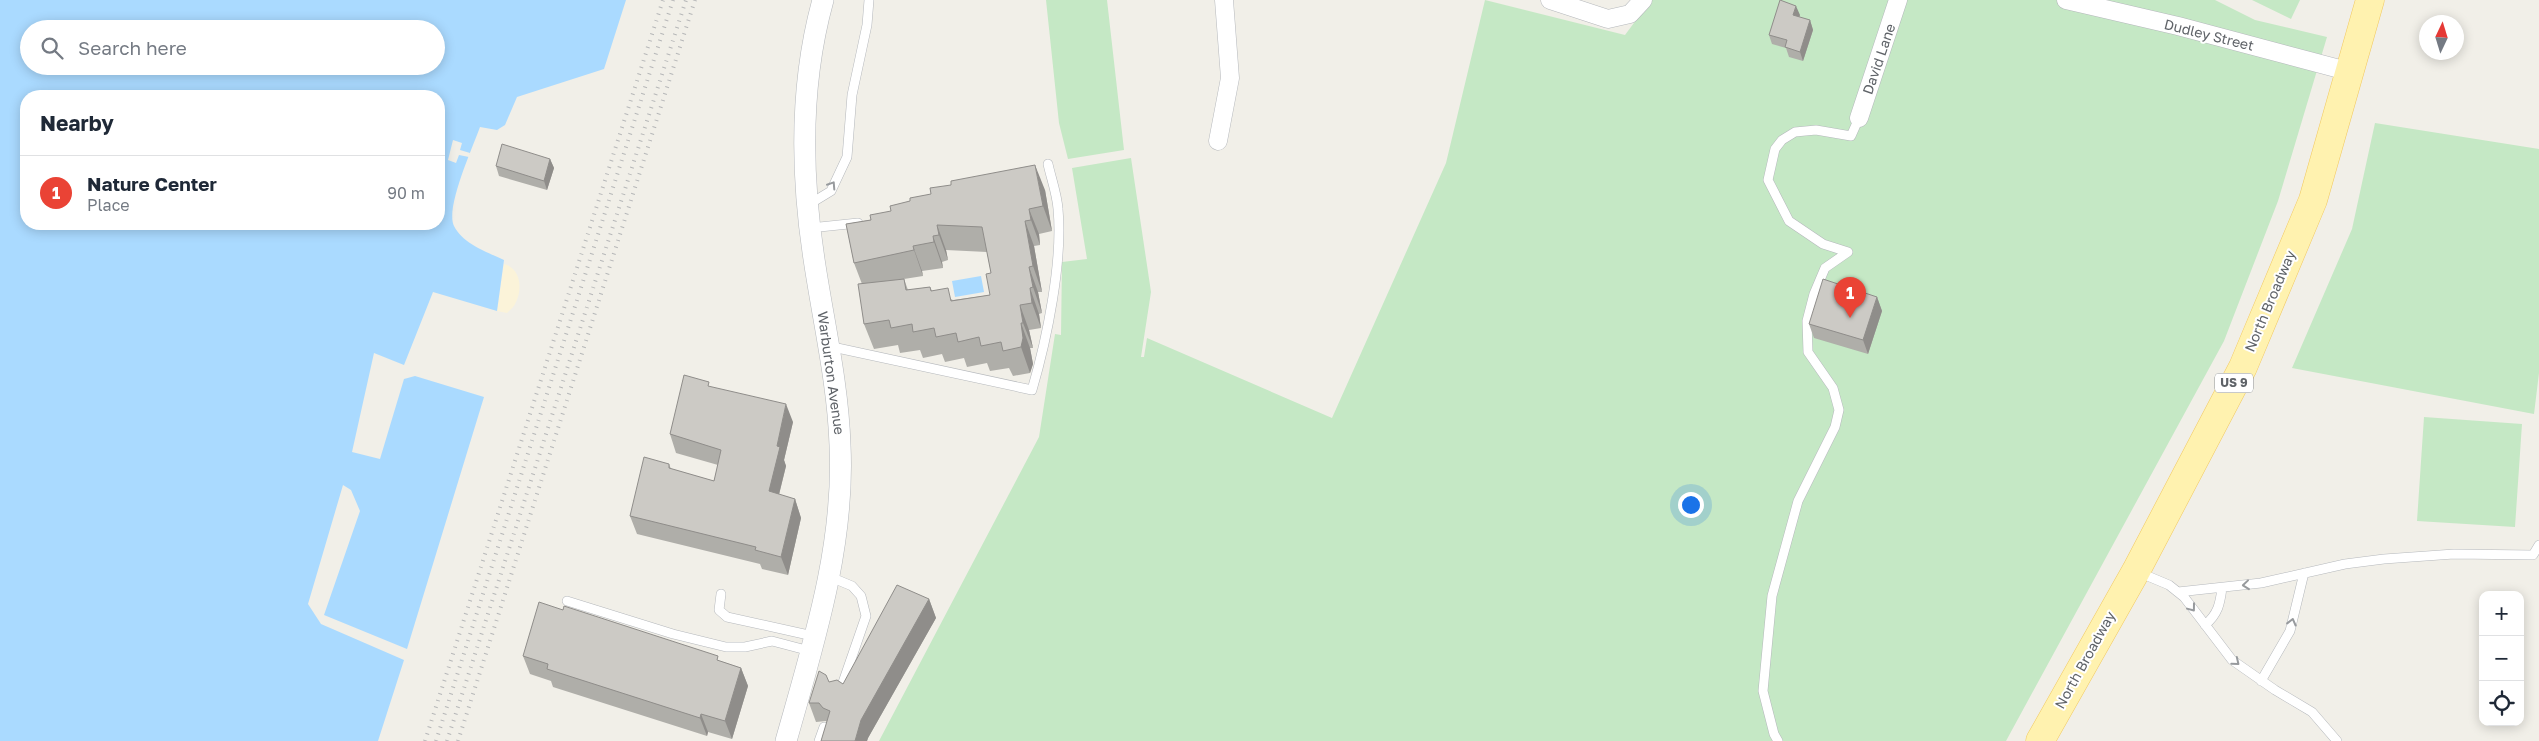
<!DOCTYPE html>
<html lang="en">
<head>
<meta charset="utf-8">
<style>
	:root { --surface:#fff; --page:#f2f2f3; --text:#1f2937; --muted:#747a83; --line:#e0e1e3; --accent:#ea4335 }
	body { margin:0; font-family:"Golos Text",sans-serif; background:var(--page); color:var(--text) }
	.controls { position:absolute; right:15px; bottom:15px; display:grid; overflow:hidden; border-radius:10px; box-shadow:0 2px 12px #0003 }
	.controls button { width:45px; height:45px; display:grid; place-items:center; padding:0; border:0; border-bottom:1px solid var(--line); background:var(--surface); color:var(--text); font:25px sans-serif }
	.compass { position:absolute; left:2419px; top:15px; width:45px; height:45px; border-radius:50%; background:var(--surface); box-shadow:0 2px 12px #0003; rotate:4deg }
	.you { position:absolute; left:1690px; top:504px; width:18px; height:18px; margin:-12px; border:4px solid #fff; border-radius:50%; background:#1a73e8; box-shadow:0 0 0 8px #1a73e833 }
	.badge { display:grid; place-items:center; width:32px; height:32px; border-radius:50%; background:var(--accent); color:#fff; font-size:16px; font-weight:700 }
	.pin { position:absolute; translate:-50% -41px; filter:drop-shadow(0 1px 2px #0008) }
	.pin::after { content:''; position:absolute; top:26px; width:18px; height:15px; background:inherit; clip-path:polygon(0 0,100% 0,50% 100%) }
	.list { margin:0; padding:0; list-style:none }
	h2 { display:flex; justify-content:space-between; align-items:center; height:65px; margin:0; padding:0 20px; font-size:21px }
	h2 small { font-size:16px; font-weight:400; color:var(--muted) }
	.list li { display:grid; grid-template-columns:32px 1fr auto; gap:15px; align-items:center; box-sizing:border-box; height:75px; padding:0 20px; border-top:1px solid var(--line) }
	.list b { display:block; font-size:19px; white-space:nowrap }
	.list p { margin:0; font-size:16px; white-space:nowrap; color:var(--muted) }
	.list em { font-size:16px; font-style:normal; color:var(--muted) }
	.icon { flex:none; width:28px; height:28px; fill:none; stroke:currentColor; stroke-width:2; stroke-linecap:round; stroke-linejoin:round }
	.map { position:relative; flex:none; width:2539px; height:741px; overflow:hidden }
	.search { position:absolute; background:var(--surface); box-shadow:0 2px 12px #0003; left:20px; top:20px; width:425px; height:55px; display:flex; align-items:center; gap:12px; box-sizing:border-box; padding:0 18px; border-radius:28px; color:var(--muted); font-size:19px }
	.panel { position:absolute; background:var(--surface); box-shadow:0 2px 12px #0003; left:20px; top:90px; width:425px; height:140px; border-radius:20px }
	.map>svg:first-child { display:block }
	.green { fill:#c5e8c5 }
	.sand { fill:#fbf3d9 }
	.water { fill:#aadaff; fill-rule:evenodd }
	.pier { fill:#f1efe8 }
	.lines { fill:none; stroke-linecap:round; stroke-linejoin:round }
	.service-casing { stroke:#b5b8bc; stroke-width:10 }
	.minor-casing { stroke:#b5b8bc; stroke-width:19 }
	.tertiary-casing { stroke:#b5b8bc; stroke-width:22 }
	.primary-casing { stroke:#f2c960; stroke-width:29 }
	.service { stroke:#fff; stroke-width:9 }
	.minor { stroke:#fff; stroke-width:18 }
	.tertiary { stroke:#fff; stroke-width:21 }
	.primary { stroke:#fff2af; stroke-width:28 }
	.rail { stroke:#b6b7b8; stroke-width:4; stroke-dasharray:1 6; stroke-linecap:butt }
	.wall { fill:#afaea9; fill-rule:evenodd }
	.shaded-wall { fill:#8f8d8a }
	.building { fill:#cccac5; stroke:#8f8d8a }
	.oneway { stroke:#979a9d }
	.labels { text-anchor:middle; stroke-width:4; stroke-linejoin:round; paint-order:stroke }
	.shield { fill:#fff; stroke:#8f9295; stroke-width:1 }
	.shield-label { font-size:12px; font-weight:bold; fill:#5f6368 }
	.street-label { font-size:14px; fill:#5f6368; stroke:#fff }
</style>
</head>
<body>
<div class="map">
<svg width="2539" height="741" viewBox="0 0 2539 741">
	<rect width="100%" height="100%" fill="#f1efe8"/>
	<!-- green -->
	<path class="green" d="M1046,0H1107L1124,150L1068,159L1059,123Z
		M1485,0L1625,35L1651,0H2215L2255,20L2327,37L2278,201L2224,341L2006,741H879L1039,437L1055,334L1061,335L1062,262L1087,259L1072,168L1131,158L1151,292L1141,357H1144L1147,338L1332,418L1446,163Z
		M2252,0H2300L2291,19Z
		M2375,123L2539,149V373L2534,414L2292,368L2352,229Z
		M2424,417L2522,424L2515,527L2417,521Z"/>
	<!-- sand -->
	<path class="sand" d="M504,264C521,268 523,290 515,304C514,307 509,311 507,313L497,311Z"/>
	<!-- water -->
	<path class="water" d="M0,0H626L604,69L517,97L505,125L497,130L480,127C473,147 445,208 454,226C463,244 487,252 504,260L497,311L433,292L404,365L374,353L352,452L380,459L404,379L415,376L484,397L407,649L324,615L360,511L351,490L343,485L308,604L321,624L404,660L378,741H0ZM29,29H436V66H29ZM26,96H439V224H26Z
		M981,276L984,292L955,297L952,281Z"/>
	<!-- pier -->
	<path class="pier" d="M453,140L462,143L460,150L470,153L469,157L459,155L456,163L448,160Z"/>
	<g class="lines">
		<!-- service casing -->
		<g class="service-casing">
			<path id="service" d="M808,205L831,191L847,157L852,95L867,25L869,0
				M810,228L858,223
				M1848,252L1823,244L1789,221L1768,180L1775,149L1782,140L1795,132L1816,130L1851,136L1859,118
				M828,346L1032,390C1047,339 1063,261 1058,209C1057,194 1051,178 1048,164
				M2138,572L2169,585L2184,597L2232,660L2275,690L2312,712L2337,741
				M828,576L852,586L861,596L866,616L839,694
				M2178,592L2261,583L2345,564L2384,559L2454,554L2533,555L2539,545
				M721,594L719,610L727,617L813,636
				M567,601L673,634L726,647H745L772,641L810,651
				M2205,625C2218,614 2220,604 2222,588
				M2261,681L2290,631L2304,573
				M819,741L824,727
				M1778,741L1774,734L1763,691L1772,596L1798,501L1835,427L1839,410L1833,388L1808,352L1807,321L1814,294L1825,268L1848,252"/>
		</g>
		<!-- minor casing -->
		<g class="minor-casing">
			<path id="minor" d="M1550,0L1608,19L1630,14L1643,0
				M2066,0L2178,26L2351,72
				M1859,118L1898,0
				M1218,141L1230,78L1224,0"/>
		</g>
		<!-- tertiary casing -->
		<g class="tertiary-casing">
			<path id="tertiary" d="M786,741C813,645 845,546 840,445C838,383 823,320 814,259C801,174 800,83 823,0"/>
		</g>
		<!-- primary casing -->
		<g class="primary-casing">
			<path id="primary" d="M2040,741L2136,571L2243,367L2313,200L2370,0"/>
		</g>
		<!-- service -->
		<use href="#service" class="service"/>
		<!-- minor -->
		<use href="#minor" class="minor"/>
		<!-- tertiary -->
		<use href="#tertiary" class="tertiary"/>
		<!-- primary -->
		<use href="#primary" class="primary"/>
		<!-- rail -->
		<path class="rail" d="M425,741L663,0
			M436,741L673,0
			M447,741L686,0
			M458,741L695,0"/>
	</g>
	<!-- wall -->
	<path class="wall" d="M1800,15L1799,17L1810,20L1813,30L1803,61L1789,57L1786,48L1772,44L1769,35Z
		M550,159L554,168L547,190L499,176L496,166Z
		M1045,190L1052,231L1039,234L1040,245L1034,246L1042,292H1038L1042,313L1039,314L1041,328L1029,330L1033,348H1030L1033,364L1030,373L1013,376L1009,368L990,371L987,363L967,367L964,358L945,362L942,354L923,358L920,350L900,353L898,345L874,349L864,324L862,284L854,263L846,224ZM946,250L987,252L991,273L990,295L953,300L932,291L930,287L908,290L904,279L923,276L922,271L943,268L942,262L948,260Z
		M1877,297L1882,311L1868,354L1814,338L1809,324Z
		M710,387L793,422L784,460L786,466L779,495L795,499L801,518L788,575L762,569L760,564L637,534L630,516L669,464L671,469L714,481L718,465L676,453L670,434Z
		M929,599L936,618L868,738L867,741H821L827,722L826,721L816,722L809,703L829,682L843,684Z
		M523,656L720,661L741,668L748,686L732,739L708,732L707,736L553,687L551,681L530,674Z"/>
	<!-- shaded-wall -->
	<path class="shaded-wall" d="M1796,6L1800,15L1797,24L1793,15Z
		M1810,20L1813,30L1803,61L1800,52Z
		M550,159L554,168L547,190L544,181Z
		M1035,165L1045,190L1052,231L1043,206Z
		M1029,209L1039,234L1040,245L1031,220Z
		M1025,221L1034,246L1042,292L1033,266Z
		M937,225L946,250L948,260L939,235Z
		M933,236L942,262L943,268L934,242Z
		M913,246L922,271L923,276L914,250Z
		M1029,267L1038,292L1042,313L1033,287Z
		M1030,288L1039,314L1041,328L1032,303Z
		M1877,297L1882,311L1868,354L1863,340Z
		M1020,305L1029,330L1033,348L1023,323Z
		M1021,323L1030,348L1033,364L1030,373L1021,347Z
		M786,404L793,422L784,460L786,466L775,510L769,491L777,446Z
		M795,499L801,518L788,575L781,557Z
		M929,599L936,618L868,738L867,741H855L861,720Z
		M741,668L748,686L732,739L725,721Z
		M701,714L708,732L707,736L700,718Z"/>
	<!-- building -->
	<path class="building" d="M1780,0L1796,6L1793,15L1810,20L1800,52L1785,47L1787,40L1769,35Z
		M502,144L550,159L544,181L496,166Z
		M1035,165L1043,206L1029,209L1031,220L1025,221L1033,266L1029,267L1033,287L1030,288L1032,303L1020,305L1023,323H1021L1023,338L1021,347L1003,351L1001,342L981,346L979,337L958,342L956,333L936,337L934,328L913,332L912,324L891,328L889,320L864,324L858,284L904,279L906,290L930,287L931,291L948,288L951,301L990,295L986,274L991,273L982,227L937,225L939,235L933,236L934,242L913,246L914,250L854,263L846,224L871,220L870,215L891,211L890,206L910,201V198L931,194L930,188L951,185V181Z
		M1823,279L1877,297L1863,340L1809,324Z
		M684,375L709,382L708,386L786,404L777,446L780,447L769,491L795,499L781,557L755,550L756,547L630,516L644,457L669,464V468L714,481L721,450L670,434Z
		M897,585L929,599L861,720L855,741H821L830,711L823,708L819,703H809L819,671L826,675L829,682L837,680L843,684Z
		M539,602L563,610L564,606L718,656L717,660L741,668L725,721L701,714L700,718L547,669L548,664L523,656Z"/>
	<!-- one-way arrows -->
	<defs><path id="oneway-chevron" d="M-2-3.5L2.5 0L-2 3.5" fill="none" stroke-width="1.6" stroke-linecap="round" stroke-linejoin="round" transform="scale(1.25)"/></defs>
	<g class="oneway">
		<use href="#oneway-chevron" transform="translate(832 185) rotate(-57)"/>
		<use href="#oneway-chevron" transform="translate(2246 585) rotate(174)"/>
		<use href="#oneway-chevron" transform="translate(2192 608) rotate(53)"/>
		<use href="#oneway-chevron" transform="translate(2292 622) rotate(-76)"/>
		<use href="#oneway-chevron" transform="translate(2236 662) rotate(39)"/>
	</g>
	<g class="labels">
		<!-- shield labels -->
		<rect class="shield" x="2215" y="373.5" width="38" height="19" rx="4"/>
		<g class="shield-label">
			<text x="2234" y="387">US 9</text>
		</g>
		<!-- street labels -->
		<g class="street-label">
			<text transform="translate(2209 35) rotate(14)" y="5">Dudley Street</text>
			<text transform="translate(1879 59) rotate(-71)" y="5">David Lane</text>
			<text transform="translate(2270 301) rotate(-67)" y="5">North Broadway</text>
			<text transform="translate(831 373) rotate(82)" y="5">Warburton Avenue</text>
			<text transform="translate(2085 660) rotate(-61)" y="5">North Broadway</text>
		</g>
	</g>
</svg>
<div class="controls">
<button>+</button>
<button>−</button>
<button><svg class="icon" aria-label="locate" viewBox="0 0 24 24"><circle cx="12" cy="12" r="6"/><path d="M12 2v4M12 18v4M2 12h4M18 12h4"/></svg></button>
</div>
<svg class="compass" viewBox="-18 -18 36 36"><path d="M0-13l5 13h-10z" fill="#e53935"/><path d="M0 13l5-13h-10z" fill="#747a83"/></svg>
<div class="you"></div>
<div class="pin badge" style="left:1850px;top:318px">1</div>
<div class="search"><svg class="icon" aria-label="search" viewBox="0 0 24 24"><circle cx="10" cy="10" r="6"/><path d="M15 15l6 6"/></svg>Search here</div>
<section class="panel">
<h2>Nearby<small></small></h2>
<ul class="list">
<li><span class="badge">1</span><div><b>Nature Center</b><p>Place</p></div><em>90 m</em></li>
</ul>
</section>
</div>
</body>
</html>
